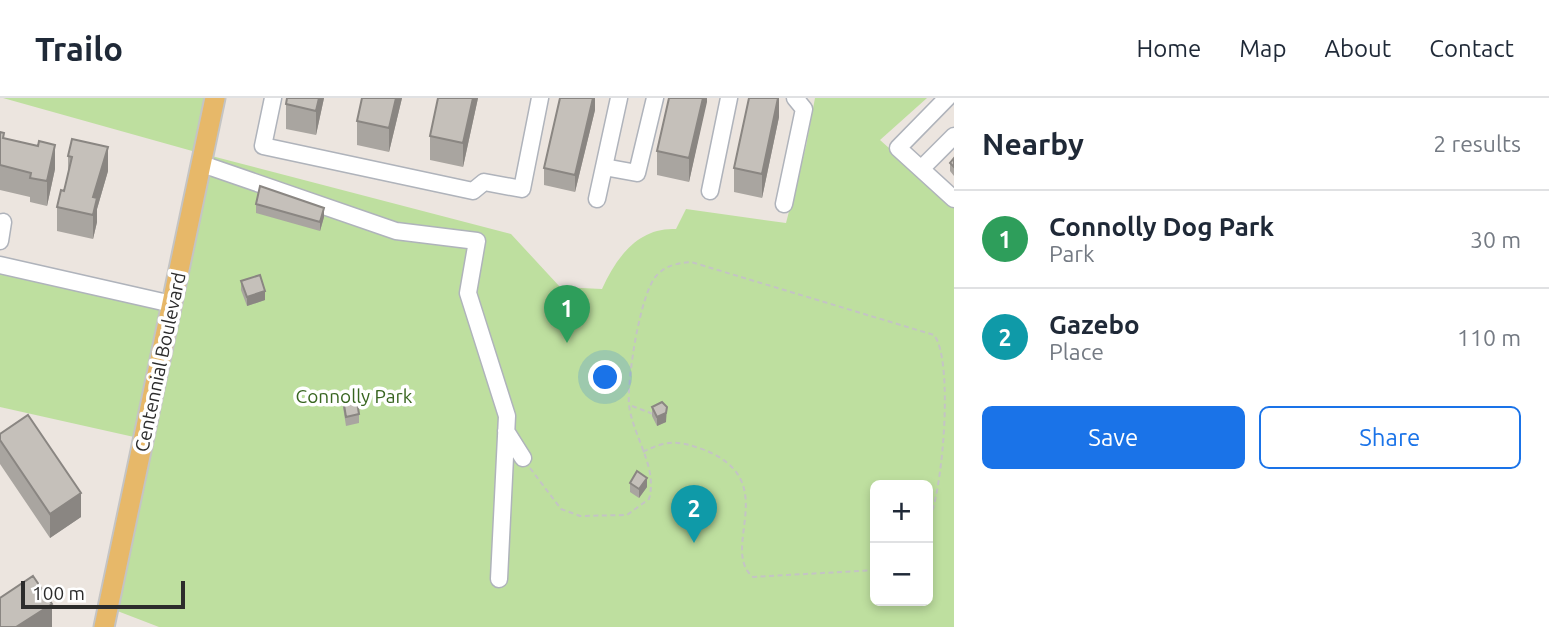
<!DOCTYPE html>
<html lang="en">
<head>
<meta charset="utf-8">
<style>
	:root { --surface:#fff; --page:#f2f2f3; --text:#1f2937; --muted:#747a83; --line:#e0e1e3; --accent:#1a73e8 }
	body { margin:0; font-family:Ubuntu,sans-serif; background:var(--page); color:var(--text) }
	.controls { position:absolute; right:21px; bottom:21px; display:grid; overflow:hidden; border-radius:10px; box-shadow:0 4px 10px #0003 }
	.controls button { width:63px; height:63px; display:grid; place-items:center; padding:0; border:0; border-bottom:2px solid var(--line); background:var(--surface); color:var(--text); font:35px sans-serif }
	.scale { position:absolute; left:21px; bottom:18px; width:164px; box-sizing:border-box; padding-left:7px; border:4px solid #2c2c2c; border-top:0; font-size:19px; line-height:24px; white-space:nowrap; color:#2c2c2c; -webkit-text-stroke:5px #fff; paint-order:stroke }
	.you { position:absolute; left:606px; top:280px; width:24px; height:24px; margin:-18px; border:5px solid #fff; border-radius:50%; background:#1a73e8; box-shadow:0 0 0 10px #1a73e833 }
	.badge { display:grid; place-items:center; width:46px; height:46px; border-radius:50%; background:var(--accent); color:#fff; font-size:23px; font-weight:700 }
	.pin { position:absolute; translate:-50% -58px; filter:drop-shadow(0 2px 4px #0008) }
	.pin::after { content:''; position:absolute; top:37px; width:24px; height:21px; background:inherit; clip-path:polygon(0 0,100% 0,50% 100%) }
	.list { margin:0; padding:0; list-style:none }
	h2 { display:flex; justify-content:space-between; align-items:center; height:91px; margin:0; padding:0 28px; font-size:30px }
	h2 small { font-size:23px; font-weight:400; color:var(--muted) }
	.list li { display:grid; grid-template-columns:46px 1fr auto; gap:21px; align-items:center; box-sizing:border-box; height:98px; padding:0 28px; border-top:2px solid var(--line) }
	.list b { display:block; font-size:26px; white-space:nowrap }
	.list p { margin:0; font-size:23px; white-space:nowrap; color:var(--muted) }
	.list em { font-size:23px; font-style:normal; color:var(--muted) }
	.actions { display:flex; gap:14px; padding:21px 28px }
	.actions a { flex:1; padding:16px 0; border:2px solid var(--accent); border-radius:10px; text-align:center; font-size:24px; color:var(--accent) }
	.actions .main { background:var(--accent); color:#fff }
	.map { position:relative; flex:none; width:954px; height:529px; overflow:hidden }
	header { display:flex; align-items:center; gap:42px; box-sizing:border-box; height:98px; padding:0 35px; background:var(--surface); border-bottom:2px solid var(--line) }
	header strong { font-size:33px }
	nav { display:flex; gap:38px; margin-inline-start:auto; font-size:24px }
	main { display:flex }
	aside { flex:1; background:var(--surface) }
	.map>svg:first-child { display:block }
	.green { fill:#bedf9f; fill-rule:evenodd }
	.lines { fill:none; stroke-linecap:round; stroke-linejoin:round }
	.minor-casing { stroke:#afb3bb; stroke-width:19 }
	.major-casing { stroke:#c4c4c4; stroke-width:23 }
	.path { stroke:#c4c4c4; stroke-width:2; stroke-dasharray:5 3.5; stroke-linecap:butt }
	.minor { stroke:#fff; stroke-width:16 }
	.major { stroke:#e7b869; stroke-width:19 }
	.wall { fill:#a9a5a0 }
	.shaded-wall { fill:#8a8682 }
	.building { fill:#c5c0ba; stroke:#8a8682; stroke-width:2 }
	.labels { text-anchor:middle; stroke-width:7; stroke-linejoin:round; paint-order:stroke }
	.street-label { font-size:19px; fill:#2c2c2c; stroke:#fff }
	.park-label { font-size:19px; fill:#386520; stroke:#fff }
</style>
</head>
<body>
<header>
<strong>Trailo</strong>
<nav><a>Home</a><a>Map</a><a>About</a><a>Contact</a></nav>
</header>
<main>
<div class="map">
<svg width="954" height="529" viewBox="0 0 954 529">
	<rect width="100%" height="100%" fill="#ece5df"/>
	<!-- green -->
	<path class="green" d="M3,0H215L204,56L511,136L560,189L602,191C616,160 638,129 676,131L686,111L786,125L806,48L815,0H927L880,42L954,108V529H159L107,509L143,341L0,309V167L172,206L203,56ZM875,387H928V503H875Z"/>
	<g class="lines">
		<!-- minor casing -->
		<g class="minor-casing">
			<path id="minor" d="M273,0L263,48L473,93L484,84L522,91L540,0
				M947,0L898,50L954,101
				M202,66L396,133L477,143L468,195L507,318L499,481
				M604,69L637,75L655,0
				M921,71L954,38
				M710,93L729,0
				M597,101L619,0
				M784,106L804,11L795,0
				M0,143L3,124
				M0,167L172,206
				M506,333L523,360"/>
		</g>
		<!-- major casing -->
		<g class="major-casing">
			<path id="major" d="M104,529L215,0"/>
		</g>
		<!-- path -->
		<path class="path" d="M632,308L653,316
			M643,354C664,343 677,342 699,350C786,380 718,450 753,479L875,472
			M530,370L561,411L580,418L627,417L649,401C658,369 633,339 629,307C627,282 640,194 657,177C666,167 679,165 691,164L934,237C954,262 943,395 928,425"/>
		<!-- minor -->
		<use href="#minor" class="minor"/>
		<!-- major -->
		<use href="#major" class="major"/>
	</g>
	<!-- wall -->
	<path class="wall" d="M287,0H324L316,37L286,31V6Z
		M362,0H402L389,54L357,47V23Z
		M438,0H478L463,69L430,62V38Z
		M595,0V12L575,94L544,87V70Z
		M707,0L689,84L657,77V53Z
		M779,0V19L762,100L734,94V70Z
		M0,34L4,40L55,71L47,108L30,104V99L0,92Z
		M68,58L108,73L97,111V124L93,141L57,133V109L64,93L68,75Z
		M954,60V78L950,73V65Z
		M256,106L324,119L320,133L256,115Z
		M241,183L265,202L247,208L241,192Z
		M343,301L359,316V325L346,328L343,309Z
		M652,309L666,324L657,328L652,318Z
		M0,336L81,419L50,440L0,366Z
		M630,385L647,389L639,400L630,394Z"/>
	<!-- shaded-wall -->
	<path class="shaded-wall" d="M319,0H324L316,37V13Z
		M396,0H402L389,54V30Z
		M473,0H478L463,69V45Z
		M593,0H595V12L575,94V77Z
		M703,0H707V4L689,84V60Z
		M778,0H779V19L762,100V76Z
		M55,47V71L47,108V83Z
		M108,49V73L97,111V124L93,141V99Z
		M324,110V119L320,133V124Z
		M265,193V202L247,208V199Z
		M667,309L666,324L657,328V319Z
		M647,380V389L639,400V391Z
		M81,395V419L50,440V416Z
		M52,506V529H16Z"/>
	<!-- building -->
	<path class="building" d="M287,0H319L316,13L286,6Z
		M362,0H396L389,30L357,23Z
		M438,0H473L463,45L430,38Z
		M560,0H593L575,77L544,70Z
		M669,0H703L689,60L657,53Z
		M749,0H778L762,76L734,70Z
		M0,34L4,35L3,40L38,48L39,43L55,47L47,83L30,80L31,75L0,67Z
		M72,41L108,49L93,99L97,100L93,117L57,109L61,92L64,93L72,59L68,58Z
		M954,60V69L950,65Z
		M260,88L324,110L320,124L256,106Z
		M260,177L265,193L247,199L241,183Z
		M356,298L359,316L346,319L343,301Z
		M662,304L667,309L666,315L657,319L652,309Z
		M28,317L81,395L50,416L0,342V336Z
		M637,373L647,380L639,391L630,385Z
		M33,478L52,506L16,529H0V500Z"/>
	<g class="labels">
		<!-- street labels -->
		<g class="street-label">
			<text transform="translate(160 264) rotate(-78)" y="7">Centennial Boulevard</text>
		</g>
		<!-- park labels -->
		<g class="park-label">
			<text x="354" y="305">Connolly Park</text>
		</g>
	</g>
</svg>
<div class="controls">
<button>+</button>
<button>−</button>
</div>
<div class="scale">100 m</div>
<div class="you"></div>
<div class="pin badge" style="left:567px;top:245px;background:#2e9e5b">1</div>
<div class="pin badge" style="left:694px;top:445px;background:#0f9aa8">2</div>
</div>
<aside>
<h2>Nearby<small>2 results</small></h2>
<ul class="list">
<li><span class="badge" style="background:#2e9e5b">1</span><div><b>Connolly Dog Park</b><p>Park</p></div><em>30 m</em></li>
<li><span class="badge" style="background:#0f9aa8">2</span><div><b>Gazebo</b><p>Place</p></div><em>110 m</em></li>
</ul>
<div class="actions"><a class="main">Save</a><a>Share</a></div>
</aside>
</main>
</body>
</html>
